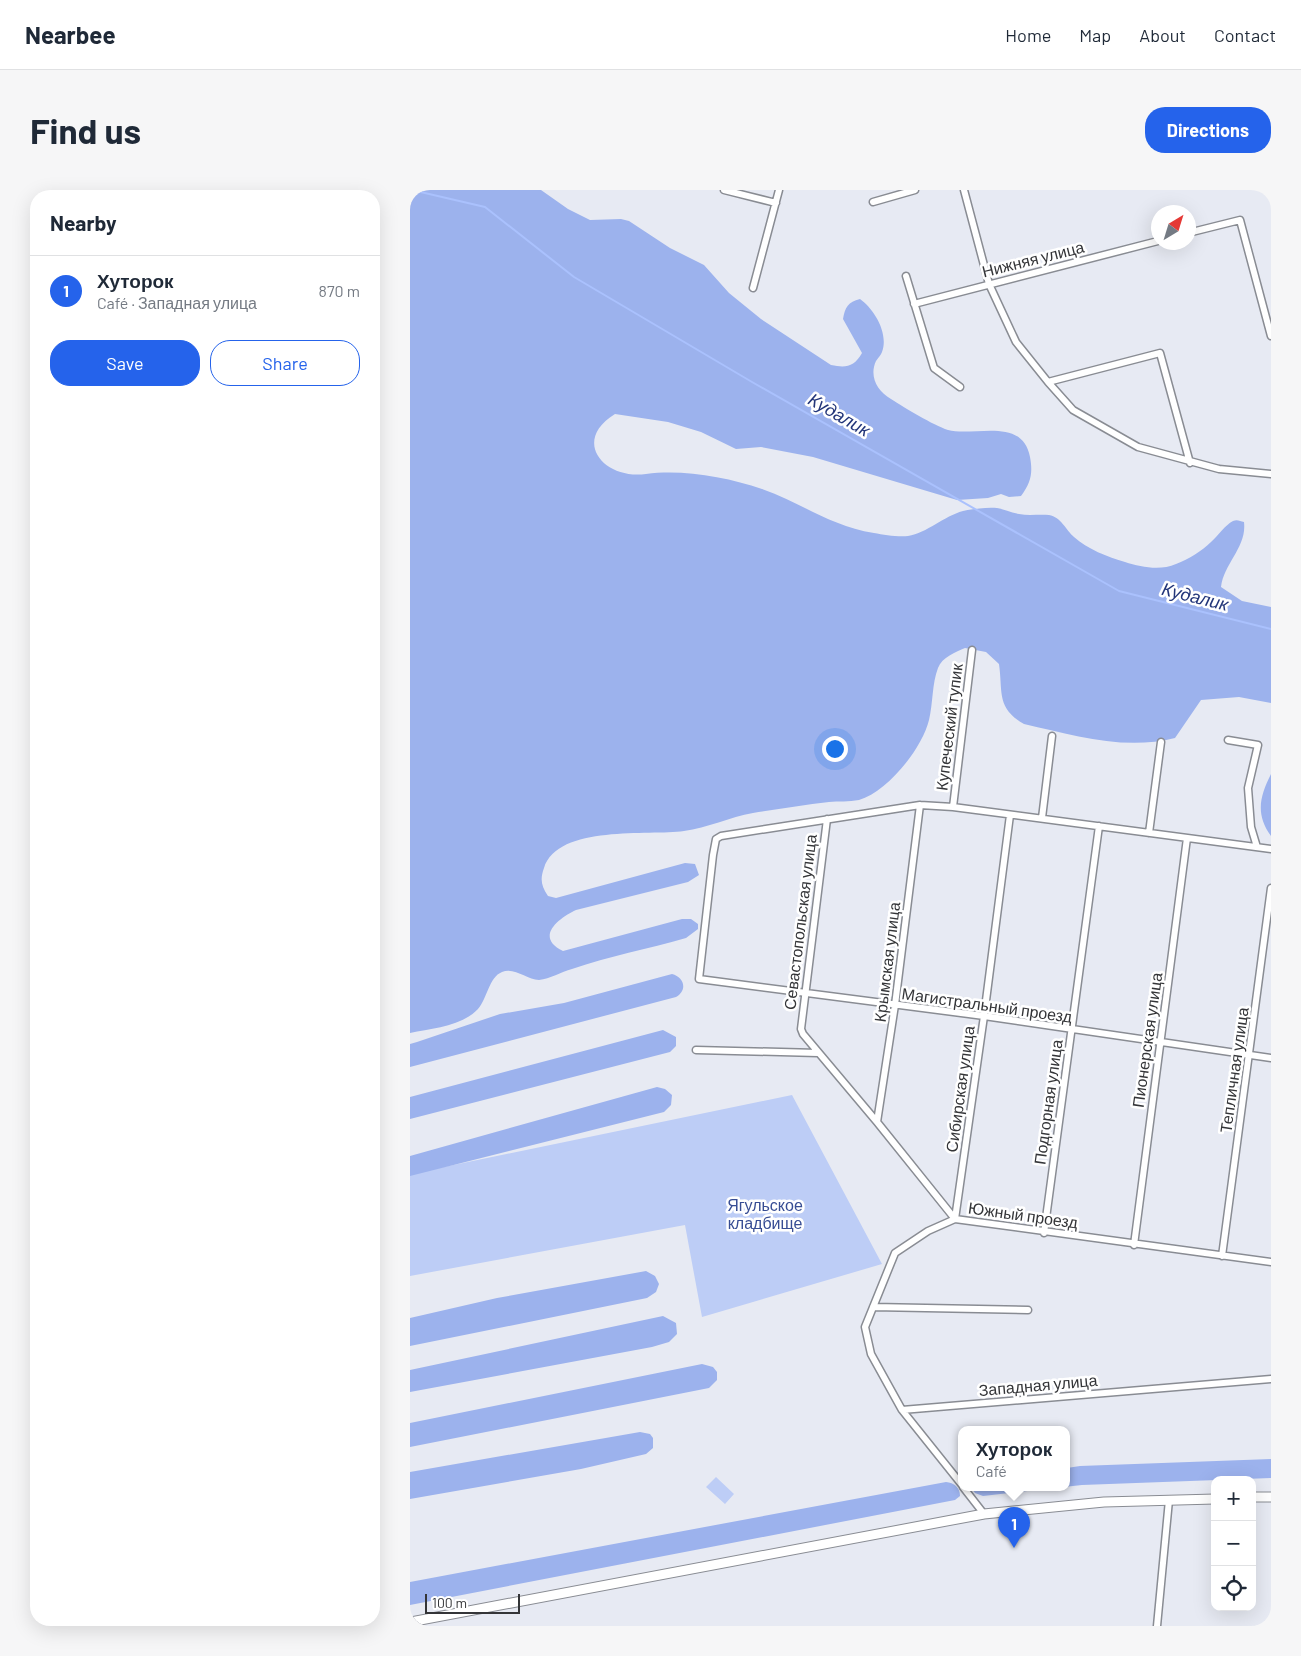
<!DOCTYPE html>
<html lang="en">
<head>
<meta charset="utf-8">
<style>
	:root { --surface:#fff; --page:#f6f6f7; --text:#1f2937; --muted:#747a83; --line:#e0e1e3; --accent:#2563eb }
	body { margin:0; font-family:Barlow,sans-serif; background:var(--page); color:var(--text) }
	.controls { position:absolute; right:15px; bottom:15px; display:grid; overflow:hidden; border-radius:10px; box-shadow:0 5px 20px #0002 }
	.controls button { width:45px; height:45px; display:grid; place-items:center; padding:0; border:0; border-bottom:1px solid var(--line); background:var(--surface); color:var(--text); font:25px sans-serif }
	.compass { position:absolute; left:741px; top:15px; width:45px; height:45px; border-radius:50%; background:var(--surface); box-shadow:0 5px 20px #0002; rotate:38deg }
	.scale { position:absolute; left:15px; bottom:12px; width:95px; box-sizing:border-box; padding-left:5px; border:2px solid #343538; border-top:0; font-size:14px; line-height:18px; white-space:nowrap; color:#343538; -webkit-text-stroke:4px #fff; paint-order:stroke }
	.you { position:absolute; left:424px; top:558px; width:18px; height:18px; margin:-12px; border:4px solid #fff; border-radius:50%; background:#1a73e8; box-shadow:0 0 0 8px #1a73e833 }
	.badge { display:grid; place-items:center; width:32px; height:32px; border-radius:50%; background:var(--accent); color:#fff; font-size:16px; font-weight:700 }
	.pin { position:absolute; translate:-50% -41px; filter:drop-shadow(0 1px 2px #0008) }
	.pin::after { content:''; position:absolute; top:26px; width:18px; height:15px; background:inherit; clip-path:polygon(0 0,100% 0,50% 100%) }
	.popup { position:absolute; left:548px; top:1236px; width:112px; height:65px; box-sizing:border-box; display:grid; place-content:center; border-radius:10px; background:var(--surface); filter:drop-shadow(0 1px 4px #0005); font-size:16px; white-space:nowrap; color:var(--muted) }
	.popup b { font-size:19px; color:var(--text) }
	.popup::after { content:''; position:absolute; left:50%; top:100%; margin-left:-10px; border:10px solid transparent; border-top-color:var(--surface) }
	.list { margin:0; padding:0; list-style:none }
	h2 { display:flex; justify-content:space-between; align-items:center; height:65px; margin:0; padding:0 20px; font-size:21px }
	h2 small { font-size:16px; font-weight:400; color:var(--muted) }
	.list li { display:grid; grid-template-columns:32px 1fr auto; gap:15px; align-items:center; box-sizing:border-box; height:70px; padding:0 20px; border-top:1px solid var(--line) }
	.list b { display:block; font-size:19px; white-space:nowrap }
	.list p { margin:0; font-size:16px; white-space:nowrap; color:var(--muted) }
	.list em { font-size:16px; font-style:normal; color:var(--muted) }
	.actions { display:flex; gap:10px; padding:15px 20px }
	.actions a { flex:1; padding:11px 0; border:1px solid var(--accent); border-radius:20px; text-align:center; font-size:18px; color:var(--accent) }
	.actions .main { background:var(--accent); color:#fff }
	.icon { flex:none; width:28px; height:28px; fill:none; stroke:currentColor; stroke-width:2; stroke-linecap:round; stroke-linejoin:round }
	.map { position:relative; flex:none; width:861px; height:1436px; overflow:hidden; border-radius:20px }
	header { display:flex; align-items:center; gap:30px; box-sizing:border-box; height:70px; padding:0 25px; background:var(--surface); border-bottom:1px solid var(--line) }
	header strong { font-size:24px }
	nav { display:flex; gap:28px; margin-inline-start:auto; font-size:18px }
	.intro { display:flex; align-items:center; justify-content:space-between; box-sizing:border-box; height:120px; padding:0 30px }
	h1 { margin:0; font-size:35px }
	.button { padding:12px 22px; border-radius:20px; background:var(--accent); color:#fff; font-size:18px; font-weight:700 }
	main { display:flex; gap:30px; padding:0 30px }
	aside { flex:1; background:var(--surface); border-radius:20px; box-shadow:0 5px 20px #0002 }
	.map>svg:first-child { display:block }
	.green { fill:#bdcdf6 }
	.forest { fill:#9cb2ed }
	.lines { fill:none; stroke-linecap:round; stroke-linejoin:round }
	.stream { stroke:#aac1fd; stroke-width:2 }
	.street-casing { stroke:#898c93; stroke-width:9 }
	.secondary-casing { stroke:#898c93; stroke-width:11 }
	.street { stroke:#fff; stroke-width:6 }
	.secondary { stroke:#fff; stroke-width:9 }
	.labels { text-anchor:middle; stroke-width:5; stroke-linejoin:round; paint-order:stroke }
	.street-label { font-size:16px; fill:#343538; stroke:#fff }
	.park-label { font-size:16px; fill:#374d94; stroke:#fff }
	.water-label { font-size:18px; font-style:italic; fill:#23367a; stroke:#fff }
</style>
</head>
<body>
<header>
<strong>Nearbee</strong>
<nav><a>Home</a><a>Map</a><a>About</a><a>Contact</a></nav>
</header>
<div class="intro"><h1>Find us</h1><a class="button">Directions</a></div>
<main>
<aside>
<h2>Nearby<small></small></h2>
<ul class="list">
<li><span class="badge">1</span><div><b>Хуторок</b><p>Café · Западная улица</p></div><em>870 m</em></li>
</ul>
<div class="actions"><a class="main">Save</a><a>Share</a></div>
</aside>
<div class="map">
<svg width="861" height="1436" viewBox="0 0 861 1436">
	<rect width="100%" height="100%" fill="#e7eaf3"/>
	<!-- green -->
	<path class="green" d="M382,905L472,1074L292,1127L275,1035L0,1086V984Z
		M306,1287L324,1304L315,1314L296,1297Z"/>
	<!-- forest -->
	<path class="forest" d="M0,0H131L158,19L180,30L211,29L219,31L260,58L294,75L319,103L351,129L421,175C436,178 444,177 452,163L433,129C435,117 438,112 450,109C464,119 479,143 472,162C471,165 468,168 466,171C459,186 467,201 481,209C495,218 523,235 538,240C564,247 612,226 620,267C623,283 621,293 611,306L599,307L591,304L578,308L547,310L403,267L351,257L326,259L291,242L258,232L205,224C161,251 194,290 236,284C272,279 317,287 352,299C392,313 420,336 464,343C474,345 488,347 498,346C517,343 534,326 553,321C562,319 577,317 587,318C594,319 601,323 609,324C619,326 629,324 639,325C651,327 656,340 664,347C677,359 698,367 715,372C731,377 750,381 766,374C779,369 792,361 801,352C808,346 815,335 823,331C827,329 830,331 834,332C837,357 814,373 811,397L832,411L861,417V513L829,507L791,510L765,548C714,561 663,545 614,534C586,518 593,502 589,474L576,462L555,458C546,462 532,467 528,478C522,493 523,514 519,530C512,559 477,602 449,610C439,612 428,611 419,612C394,615 368,619 343,623C320,627 297,638 274,641C239,646 148,634 134,678C130,689 131,696 138,706L146,708L275,673L285,674L289,685L278,692L166,720C149,728 124,747 153,761L272,729H281L288,734V739L276,748C238,759 199,766 162,779C151,782 140,789 129,790C117,790 105,777 92,782C79,787 77,809 68,819C51,837 22,838 0,843Z
		M861,584V646C845,624 850,606 861,584Z
		M262,784C274,787 278,800 266,807L0,877V854L7,852L90,824L154,813Z
		M253,840L266,847V856L260,862L0,929V907Z
		M247,897L255,899L262,905L261,915L254,922L0,986V966Z
		M236,1081L245,1086L249,1094L246,1102L237,1108L0,1156V1128L87,1108Z
		M253,1126L266,1133L267,1144L259,1152L242,1157L0,1202V1180Z
		M292,1174L303,1177L307,1182V1190L299,1198L0,1257V1233Z
		M230,1242L240,1244L243,1248V1258L236,1264L171,1279L0,1309V1282Z
		M861,1269V1288L672,1295L573,1306L565,1303L561,1297H656L657,1278L670,1276Z
		M536,1292C544,1293 550,1297 550,1306L545,1310L0,1415V1392Z"/>
	<g class="lines">
		<!-- stream -->
		<path class="stream" d="M2,0L75,17L164,87L342,192L709,401L861,439"/>
		<!-- street casing -->
		<g class="street-casing">
			<path id="street" d="M314,0L366,13
				M554,0L579,94L606,152L638,192L663,220L728,257L809,279L861,284
				M463,12L505,0
				M778,43L830,30L861,146
				M496,86L524,178L550,197
				M343,98L369,0
				M504,114L748,51
				M638,192L750,163L780,273
				M818,550L848,555L838,598L841,637L847,657
				M543,617L562,460
				M632,628L642,546
				M417,629L391,839L393,844L467,932L545,1029L861,1072
				M739,643L751,552
				M861,659L543,617L510,615L311,646L306,649L303,665L289,789L574,826L861,868
				M286,860L408,863
				M467,932L485,815L510,615
				M634,1043L689,636
				M724,1055L777,648
				M812,1066L861,698
				M463,1117L618,1120
				M492,1220L461,1164L455,1137L485,1063L518,1041L545,1029L574,826L600,625
				M552,1295L492,1220L861,1189
				M553,1297L574,1324
				M747,1436L759,1310"/>
		</g>
		<!-- secondary casing -->
		<g class="secondary-casing">
			<path id="secondary" d="M842,1307H861
				M0,1432L574,1324L694,1312L805,1309"/>
		</g>
		<!-- street -->
		<use href="#street" class="street"/>
		<!-- secondary -->
		<use href="#secondary" class="secondary"/>
	</g>
	<g class="labels">
		<!-- street labels -->
		<g class="street-label">
			<text transform="translate(623 69) rotate(-14)" y="6">Нижняя улица</text>
			<text transform="translate(539 537) rotate(-83)" y="6">Купеческий тупик</text>
			<text transform="translate(390 732) rotate(-83)" y="6">Севастопольская улица</text>
			<text transform="translate(477 772) rotate(-83)" y="6">Крымская улица</text>
			<text transform="translate(577 815) rotate(8)" y="6">Магистральный проезд</text>
			<text transform="translate(737 850) rotate(-82)" y="6">Пионерская улица</text>
			<text transform="translate(824 880) rotate(-82)" y="6">Тепличная улица</text>
			<text transform="translate(550 899) rotate(-82)" y="6">Сибирская улица</text>
			<text transform="translate(638 912) rotate(-82)" y="6">Подгорная улица</text>
			<text transform="translate(613 1025) rotate(8)" y="6">Южный проезд</text>
			<text transform="translate(628 1195) rotate(-5)" y="6">Западная улица</text>
		</g>
		<!-- park labels -->
		<g class="park-label">
			<text x="355" y="1021">Ягульское<tspan x="355" dy="18">кладбище</tspan></text>
		</g>
		<!-- water labels -->
		<g class="water-label">
			<text transform="translate(429 225) rotate(30)" y="6">Кудалик</text>
			<text transform="translate(785 407) rotate(14)" y="6">Кудалик</text>
		</g>
	</g>
</svg>
<div class="controls">
<button>+</button>
<button>−</button>
<button><svg class="icon" aria-label="locate" viewBox="0 0 24 24"><circle cx="12" cy="12" r="6"/><path d="M12 2v4M12 18v4M2 12h4M18 12h4"/></svg></button>
</div>
<svg class="compass" viewBox="-18 -18 36 36"><path d="M0-13l5 13h-10z" fill="#e53935"/><path d="M0 13l5-13h-10z" fill="#747a83"/></svg>
<div class="scale">100 m</div>
<div class="you"></div>
<div class="pin badge" style="left:604px;top:1358px">1</div>
<div class="popup"><b>Хуторок</b>Café</div>
</div>
</main>
</body>
</html>
